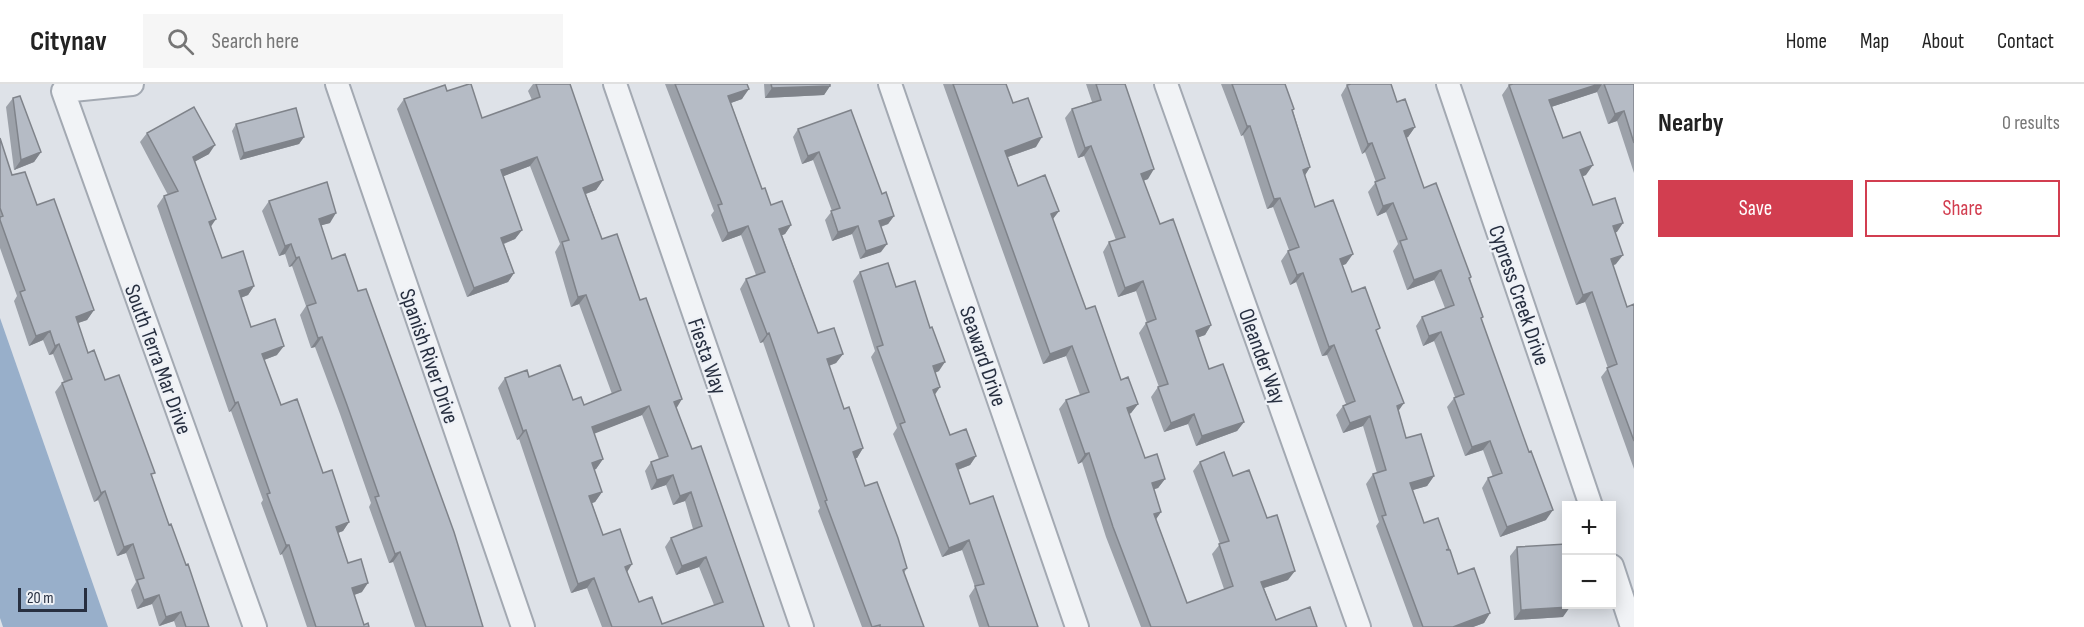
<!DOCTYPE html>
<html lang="en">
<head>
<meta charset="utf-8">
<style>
	:root { --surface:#fff; --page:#f6f6f6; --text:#222; --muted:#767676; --line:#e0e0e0; --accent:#d23e50 }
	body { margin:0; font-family:"Sofia Sans Condensed",sans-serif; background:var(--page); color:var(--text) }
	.controls { position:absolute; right:18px; bottom:18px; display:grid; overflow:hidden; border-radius:0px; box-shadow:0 3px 15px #0003 }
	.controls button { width:54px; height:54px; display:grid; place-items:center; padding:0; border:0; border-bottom:2px solid var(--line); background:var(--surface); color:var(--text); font:30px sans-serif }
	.scale { position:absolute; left:18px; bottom:15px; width:69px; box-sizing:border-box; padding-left:6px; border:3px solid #272f40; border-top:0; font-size:16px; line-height:21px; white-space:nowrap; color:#272f40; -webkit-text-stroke:4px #eef1f6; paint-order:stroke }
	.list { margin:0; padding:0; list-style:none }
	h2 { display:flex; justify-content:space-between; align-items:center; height:78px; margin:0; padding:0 24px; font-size:26px }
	h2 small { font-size:20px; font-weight:400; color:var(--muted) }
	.actions { display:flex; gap:12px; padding:18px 24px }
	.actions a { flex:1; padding:14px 0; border:2px solid var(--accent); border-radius:0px; text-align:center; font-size:21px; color:var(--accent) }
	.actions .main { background:var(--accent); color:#fff }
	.icon { flex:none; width:33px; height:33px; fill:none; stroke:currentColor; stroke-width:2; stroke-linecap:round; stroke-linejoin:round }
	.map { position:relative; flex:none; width:1634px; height:543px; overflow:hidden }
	header { display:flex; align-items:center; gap:36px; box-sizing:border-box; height:84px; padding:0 30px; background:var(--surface); border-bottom:2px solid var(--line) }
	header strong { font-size:28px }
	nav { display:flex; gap:33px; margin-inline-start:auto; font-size:21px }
	.search { width:420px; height:54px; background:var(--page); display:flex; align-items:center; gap:15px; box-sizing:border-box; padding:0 21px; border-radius:0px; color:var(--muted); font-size:22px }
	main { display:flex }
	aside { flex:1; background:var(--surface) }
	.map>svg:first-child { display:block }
	.water { fill:#98afca }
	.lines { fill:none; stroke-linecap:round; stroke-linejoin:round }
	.minor-casing { stroke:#a3a9b2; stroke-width:26 }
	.minor { stroke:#f1f3f6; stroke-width:22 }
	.wall { fill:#9ca1a9; fill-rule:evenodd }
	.shaded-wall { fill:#7f838a }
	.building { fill:#b5bbc5; stroke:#7f838a; stroke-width:1.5; fill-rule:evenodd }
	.labels { text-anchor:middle; stroke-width:4.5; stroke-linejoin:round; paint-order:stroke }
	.street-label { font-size:22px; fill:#272f40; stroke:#eef1f6 }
</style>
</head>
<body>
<header>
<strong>Citynav</strong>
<div class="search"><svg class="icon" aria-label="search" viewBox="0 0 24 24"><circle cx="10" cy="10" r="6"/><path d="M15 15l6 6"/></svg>Search here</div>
<nav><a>Home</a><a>Map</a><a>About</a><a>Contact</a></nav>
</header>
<main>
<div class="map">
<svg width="1634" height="543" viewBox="0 0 1634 543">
	<rect width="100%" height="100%" fill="#dee2e8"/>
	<!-- water -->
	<path class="water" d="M0,234L108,543H3L0,534Z"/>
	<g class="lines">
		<!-- minor casing -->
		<g class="minor-casing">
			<path id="minor" d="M132,0L63,7L255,543
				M337,0L523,543
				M615,0L802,543
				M890,0L1077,543
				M1166,0L1359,543
				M1448,0L1591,422
				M1612,482L1632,543"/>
		</g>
		<!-- minor -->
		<use href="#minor" class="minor"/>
	</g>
	<!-- wall -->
	<path class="wall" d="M533,0H536L603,96L596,106L586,110L602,155L676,324L692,365L764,543H602L587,504L571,509L519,355L517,356L498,304L505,294L529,293L584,321L612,310L579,220L571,223L555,168L560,160L530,82L503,92L522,146L515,155L504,160L514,189L508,198L467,213L397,25L404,15L447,7L482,34L532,16L528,7ZM642,331L659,375L651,378L645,387L651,406L666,401L673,421L685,417L693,445L671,454L665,463L676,491L699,483L714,521L662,540L639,518L627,488L603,451L592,419L595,418L602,408L594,386L596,385L603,375L594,349Z
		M665,0H747L742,15L731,19L762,105L771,121L791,141L785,150L782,151L818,249L843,270L836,279L829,282L844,325L863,364L857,374H855L865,402L907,484L904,489L924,543H862L818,427L820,424L763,258L760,259L740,205L746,195L756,191L741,151L722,158L711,131L714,127Z
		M764,0H830V2L824,11L765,14Z
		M943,0H1006L1013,19L1036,63L1008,73L1018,102L1059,127L1053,135L1086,225L1121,296L1138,320L1131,329L1129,330L1145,374L1165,395L1158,404L1154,405L1161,428L1156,435L1187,519L1224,505L1212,470L1220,460L1193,387L1200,378L1233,392L1288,496L1264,504L1276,536L1317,543H1141L1106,453L1082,378L1078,380L1059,325L1066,316L1080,311L1066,272L1043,280Z
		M1086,0H1125L1148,95L1143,97L1160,140L1211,241L1205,251L1198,253L1209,285L1244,338L1237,347L1196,362L1188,340L1164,348L1151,313L1158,303H1159L1139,249L1146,239H1147L1136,207L1118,213L1103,168L1109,158L1116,156L1084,72L1078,74L1065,34L1072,25L1092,18Z
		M1221,0H1285L1310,83L1305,91L1315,123L1346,180L1342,181L1352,208L1377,248L1406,354L1434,392L1427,402L1412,406L1424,439L1449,466L1458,490L1490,529L1484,539L1473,543H1413L1376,442L1379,438L1366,400L1373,390L1377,389L1363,342L1343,349L1336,331L1343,322L1346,320L1327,271L1322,272L1296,198L1290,201L1281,177L1288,167L1289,166L1273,123L1267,125L1243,51L1241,52Z
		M1512,0H1634V89L1617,37L1608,40L1597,8L1551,23L1563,54L1586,91L1582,92L1593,121L1623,139L1615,149L1616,180L1613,182L1627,223L1634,220V385L1601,293L1608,284L1585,218L1576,221L1502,11L1509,1Z
		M1347,1L1397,18L1415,43L1408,53L1406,54L1424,104L1471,193L1470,195L1481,235L1546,436L1500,453L1482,404L1488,394L1493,393L1483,366L1465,372L1447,323L1455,313L1434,257L1423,262L1416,242L1422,233L1445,224L1434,196L1407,206L1393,167L1398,160L1386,128L1377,132L1368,108L1376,98L1365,68L1362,70L1341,11Z
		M13,14L41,68L34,78L14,86L6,23Z
		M236,40L304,53L299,60L240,76L232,47Z
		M798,45L882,110L894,132L888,140L881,143V168L860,175L852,150L832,157L825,136L832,127L813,76L802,80L793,53Z
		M147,49L209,70L195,77L211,143L222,174L254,202L248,211L241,214L251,243L277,271L264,276L281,321L323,389L349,438L343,447L338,449L348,479L362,508L354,511L364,541L369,543H307L282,470L280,471L261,419L263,416L231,327L229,328L157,122L164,112L168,111L140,58Z
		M0,54L12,91L37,121L94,226L87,236L78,239L88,269L105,296L152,393L169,441L209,543H176L174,537L159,542L152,520L137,525L131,506L136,498L126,469L117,472L98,416L94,418L55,308L62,299L64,298L53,270L49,271L43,256L29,262L14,217L17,212L0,164Z
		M269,117L330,139L321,141L332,175L358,207L483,543H415L393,478L389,479L369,423L371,419L340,330L315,263L311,264L300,231L306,222L292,182L289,183L285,170L279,172L262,127Z
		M860,188L896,203L939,287L935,289V311L950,351L976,372L970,381L958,386L970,420L1038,543H979L969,512L975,503L962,466L942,473L893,350L897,344L871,273L875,267L853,197Z
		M1517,463L1563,533L1514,536L1510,472Z"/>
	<!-- shaded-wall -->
	<path class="shaded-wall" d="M1599,0H1602L1597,8L1542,26L1549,16Z
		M830,2L824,11L765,14L772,4Z
		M749,5L742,15L722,22L728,12Z
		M1624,27L1617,37L1608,40L1615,30Z
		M1247,42H1250L1243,51L1241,52Z
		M1415,43L1408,53L1397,57L1404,47Z
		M304,53L299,60L240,76L244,69Z
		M1042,53L1036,63L999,76L1005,67Z
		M1372,59L1365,68L1362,70L1368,60Z
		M215,61L209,70L187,82L193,73Z
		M1091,62L1084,72L1078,74L1085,64Z
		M41,68L34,78L14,86L21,76Z
		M819,68L813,76L802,80L808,72Z
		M537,73L530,82L494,96L501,86Z
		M1593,81L1586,91L1573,96L1580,86Z
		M1310,83L1304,93L1303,86Z
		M1154,85L1148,95L1134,100L1141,90Z
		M603,96L596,106L577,113L583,104Z
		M1280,114L1273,123L1267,125L1274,115Z
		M1393,119L1386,128L1377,132L1383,122Z
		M1059,127L1052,136L1051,130Z
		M336,129L330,139L312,144L319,135Z
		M894,132L888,140L873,145L879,137Z
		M216,135L210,144L209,138Z
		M1623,139L1617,148L1606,152L1613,142Z
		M791,141L785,150L773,155L779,145Z
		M748,142L741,151L722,158L728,149Z
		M858,142L852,150L832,157L838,148Z
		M522,146L515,155L495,163L501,154Z
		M291,160L285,170L279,172L285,162Z
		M887,160L881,168L860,175L866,167Z
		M1353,170L1346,180L1333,185L1340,175Z
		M1623,171L1616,180L1604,184L1611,175Z
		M299,173L292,182L289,183L296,174Z
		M1441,186L1434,196L1407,206L1414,196Z
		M514,189L508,198L467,213L474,204Z
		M1303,189L1296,198L1290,201L1297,191Z
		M1143,197L1136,207L1118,213L1125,204Z
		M254,202L248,211L232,217L239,207Z
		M1592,208L1585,218L1576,221L1583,211Z
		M586,211L579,220L571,223L578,213Z
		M94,226L87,236L69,242L76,233Z
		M1211,241L1205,251L1189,257L1196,247Z
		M50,247L43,256L29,262L36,252Z
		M1441,248L1434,257L1423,262L1429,252Z
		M769,249L763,258L760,259L767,250Z
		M322,253L315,263L311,264L318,254Z
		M59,260L53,270L49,271L55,262Z
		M1334,261L1327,271L1322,272L1329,263Z
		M284,262L277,271L256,279L262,270Z
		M1072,262L1066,272L1043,280L1050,270Z
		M843,270L836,279L820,285L827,275Z
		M945,278L939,287L926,292L933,282Z
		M940,303L934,312L933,306Z
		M682,315L676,325L674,318Z
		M238,318L231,327L229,328L235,319Z
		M1404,319L1397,329V322Z
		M1138,320L1131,329L1120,334L1127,324Z
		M649,322L642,331L586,353L592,343Z
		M1194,330L1188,340L1164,348L1171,339Z
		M1370,332L1363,342L1343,349L1350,339Z
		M1244,338L1237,347L1196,362L1202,352Z
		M526,346L519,355L517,356L523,347Z
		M1490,357L1483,366L1465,372L1472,363Z
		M863,364L857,374L846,377L853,368Z
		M1089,369L1082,378L1078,380L1085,370Z
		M976,372L970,381L949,389L956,380Z
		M603,375L596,385L585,389L592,379Z
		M673,391L666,401L651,406L657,396Z
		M1434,392L1427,402L1403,409L1410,399Z
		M1165,395L1158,404L1145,408L1152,399Z
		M105,407L98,416L94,418L101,409Z
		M602,408L595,418L583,422L589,412Z
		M691,408L685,417L673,421L680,412Z
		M1553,426L1546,436L1500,453L1507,443Z
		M1161,428L1154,438V430Z
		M349,438L343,447L329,452L336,443Z
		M969,456L962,466L942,473L949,464Z
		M133,460L126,469L117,472L124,463Z
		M286,461H289L282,470L280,471Z
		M400,468L393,478L389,479L395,470Z
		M706,473L699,483L676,491L682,482Z
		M632,480L626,490L625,483Z
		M1295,487L1288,496L1255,507L1261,498Z
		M594,494L587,504L571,509L578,500Z
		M368,499L362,508L346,514L352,504Z
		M159,511L152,520L137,525L144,516Z
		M1570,523L1563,533L1514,536L1521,526Z
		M181,528L174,537L159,542L166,533Z
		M1490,529L1484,539L1473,543H1453Z"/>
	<!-- building -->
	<path class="building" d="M469,0H471L482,34L540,13L536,0H570L603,96L583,104L602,155L617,150L640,216L646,214L682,315L674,318L692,365L701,362L764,543H612L594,494L578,500L526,346L523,347L505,294L527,286L529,293L560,281L573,316L581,313L584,321L621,306L586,211L578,213L562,158L569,156L537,73L501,86L522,146L501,154L514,189L474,204L404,15L445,1L447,7ZM649,322L668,372L651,378L657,396L673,391L680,412L691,408L702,442L671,454L682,482L706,473L723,518L662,540L652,513L639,518L625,483L632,480L620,445L603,451L589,412L602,408L592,379L603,375L592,343Z
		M675,0H747L749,5L728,12L762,105L765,104L771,121L782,117L791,141L779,145L818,249L834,244L843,270L827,275L844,325L849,323L863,364L853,368L865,402L877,398L898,454L907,484L903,486L924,543H880V541L872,543L825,417L827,416L769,249L767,250L746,195L765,188L748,142L728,149L718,121L722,120Z
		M771,0H830V2L772,4Z
		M953,0H1006L1013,19L1028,14L1042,53L1005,67L1018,102L1045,91L1059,127L1051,130L1086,225L1095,222L1121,296L1128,293L1138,320L1127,324L1145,374L1157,370L1165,395L1152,399L1161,428L1154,430L1187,519L1233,502L1219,460L1229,457L1200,378L1224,368L1233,392L1249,386L1267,434L1277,431L1295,487L1261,498L1276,536L1310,523L1317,543H1151L1113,443L1089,369L1085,370L1066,316L1089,308L1072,262L1050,270Z
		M1096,0H1125L1154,85L1141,90L1160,140L1173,135L1211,241L1196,247L1209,285L1223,280L1244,338L1202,352L1194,330L1171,339L1158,303L1168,300L1146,239L1156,235L1143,197L1125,204L1109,158L1125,153L1091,62L1085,64L1072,25L1101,16Z
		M1232,0H1285L1294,25L1292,26L1310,83L1303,86L1315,123L1333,116L1353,170L1340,175L1352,208L1365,203L1380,244L1376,246L1404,319L1397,322L1406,354L1421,350L1434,392L1410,399L1424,439L1438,434L1449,465L1446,466H1450L1458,490L1474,484L1490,529L1453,543H1423L1382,432L1386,431L1373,390L1386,386L1370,332L1350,339L1343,322L1355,317L1334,261L1329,263L1303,189L1297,191L1288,167L1299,163L1280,114L1274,115L1250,42H1247Z
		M1351,0H1391L1397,18L1405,15L1415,43L1404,47L1424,104L1436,99L1471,193L1469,194L1483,233L1481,234L1529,368L1531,367L1553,426L1507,443L1488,394L1502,389L1490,357L1472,363L1454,314L1464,310L1441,248L1429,252L1422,233L1454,221L1441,186L1414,196L1400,157L1407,155L1393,119L1383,122L1375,98L1385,94L1372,59L1368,60L1347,1Z
		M1513,0H1599L1549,16L1563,54L1580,48L1593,81L1580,86L1593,121L1615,114L1623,139L1613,142L1623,171L1611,175L1627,223L1634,220V357L1607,284L1617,280L1592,208L1583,211L1509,1Z
		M1604,0H1634V59L1624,27L1615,30Z
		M20,12L41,68L21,76L13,14Z
		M194,23L215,61L193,73L216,135L209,138L222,174L243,167L254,202L239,207L251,243L275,235L284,262L262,270L281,321L297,315L323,389L332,386L349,438L336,443L348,479L361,475L368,499L352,504L364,541L368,539L369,543H316L289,461H286L267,410L270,409L238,318L235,319L164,112L178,107L147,49Z
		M296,24L304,53L244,69L236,40Z
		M851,26L882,110L886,108L894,132L879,137L887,160L866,167L858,142L838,148L831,127L840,124L819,68L808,72L798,45Z
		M0,54L12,91L25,88L37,121L54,115L94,226L76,233L88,269L94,266L105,296L119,291L155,389L151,390L169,441L171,440L186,481L188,480L209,543H186L181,528L166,533L159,511L144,516L137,496L144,494L133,460L124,463L105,407L101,409L62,299L72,295L59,260L55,262L50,247L36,252L20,208L25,206L0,136V133L3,132L0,124Z
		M327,98L336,129L319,135L332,175L345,170L358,207L366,205L454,448L483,543H426L400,468L395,470L375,413L379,412L347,321L322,253L318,254L307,222L316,219L299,173L296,174L291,160L285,162L269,117Z
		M888,179L896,203L915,197L930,244L932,243L945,278L933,282L940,303L933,306L950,351L966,345L976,372L956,380L970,420L993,412L1038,543H989L975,502L984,500L969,456L949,464L900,340L905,338L877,263L883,261L860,188Z
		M1566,460V520H1570V523L1521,526L1517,463Z"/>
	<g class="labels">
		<!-- street labels -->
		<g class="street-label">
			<text transform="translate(1520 211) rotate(71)" y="8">Cypress Creek Drive</text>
			<text transform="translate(430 272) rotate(71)" y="8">Spanish River Drive</text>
			<text transform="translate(708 272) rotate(71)" y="8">Fiesta Way</text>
			<text transform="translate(984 272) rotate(71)" y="8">Seaward Drive</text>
			<text transform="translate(1263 272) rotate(70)" y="8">Oleander Way</text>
			<text transform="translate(159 275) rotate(70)" y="8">South Terra Mar Drive</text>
		</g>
	</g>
</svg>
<div class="controls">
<button>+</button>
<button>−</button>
</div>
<div class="scale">20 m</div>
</div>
<aside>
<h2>Nearby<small>0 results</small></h2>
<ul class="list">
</ul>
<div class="actions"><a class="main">Save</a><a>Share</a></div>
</aside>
</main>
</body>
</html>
